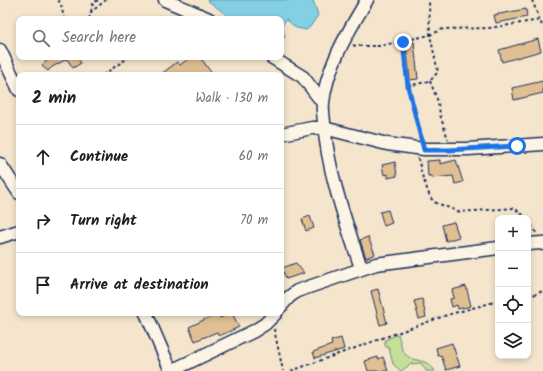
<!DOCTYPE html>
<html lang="en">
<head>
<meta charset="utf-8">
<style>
	:root { --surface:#fff; --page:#f2f2f2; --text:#202124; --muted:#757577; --line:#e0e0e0 }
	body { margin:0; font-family:Kalam,sans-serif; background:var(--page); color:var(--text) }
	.controls { position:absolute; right:12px; bottom:12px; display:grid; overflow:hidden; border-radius:8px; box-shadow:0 2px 6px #0003 }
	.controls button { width:36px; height:36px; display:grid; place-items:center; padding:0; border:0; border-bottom:1px solid var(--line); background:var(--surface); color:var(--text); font:20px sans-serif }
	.stop { position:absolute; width:12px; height:12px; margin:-9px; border:3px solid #1a73e8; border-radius:50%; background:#fff }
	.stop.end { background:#1a73e8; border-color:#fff; box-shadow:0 1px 4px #0008 }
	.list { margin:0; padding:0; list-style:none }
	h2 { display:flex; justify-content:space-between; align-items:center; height:52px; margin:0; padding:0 16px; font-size:17px }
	h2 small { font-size:13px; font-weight:400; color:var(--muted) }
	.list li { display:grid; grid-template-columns:26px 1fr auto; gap:12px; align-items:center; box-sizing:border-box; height:64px; padding:0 16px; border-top:1px solid var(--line) }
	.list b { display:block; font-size:15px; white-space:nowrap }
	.list em { font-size:13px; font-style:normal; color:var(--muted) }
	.icon { flex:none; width:22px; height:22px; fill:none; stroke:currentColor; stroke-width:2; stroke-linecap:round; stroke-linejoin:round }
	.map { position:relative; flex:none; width:543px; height:371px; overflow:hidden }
	.search { position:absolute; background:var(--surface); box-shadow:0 2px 6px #0003; left:16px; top:16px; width:268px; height:44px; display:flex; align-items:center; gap:10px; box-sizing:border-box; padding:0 14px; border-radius:8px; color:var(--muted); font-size:15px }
	.panel { position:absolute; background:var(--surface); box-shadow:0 2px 6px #0003; left:16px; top:72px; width:268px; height:244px; border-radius:8px }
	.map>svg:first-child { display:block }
	.green { fill:#c4e098; stroke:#70887b }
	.water { fill:#83cfe3; stroke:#598fae }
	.building { fill:#e0bf92; stroke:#1b2f5e }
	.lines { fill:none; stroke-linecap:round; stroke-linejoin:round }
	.street-casing { stroke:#1b2f5e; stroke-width:15 }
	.path { stroke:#1b2f5e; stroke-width:2; stroke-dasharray:3 3; stroke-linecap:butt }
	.street { stroke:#fcf5e5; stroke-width:12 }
	.route { stroke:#1a73e8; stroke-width:5 }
</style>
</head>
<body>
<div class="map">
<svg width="543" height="371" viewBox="0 0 543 371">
	<rect width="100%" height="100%" fill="#f4e5cc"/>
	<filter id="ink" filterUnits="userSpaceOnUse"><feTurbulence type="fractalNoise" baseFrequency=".025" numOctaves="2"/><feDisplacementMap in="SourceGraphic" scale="8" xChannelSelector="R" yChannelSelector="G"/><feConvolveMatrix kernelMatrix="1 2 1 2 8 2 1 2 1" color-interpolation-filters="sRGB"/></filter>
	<g filter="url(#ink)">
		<!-- green -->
		<path class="green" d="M398,334C400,340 401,349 404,353C413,364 425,356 435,371H426L421,363L411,364L401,371L393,364L389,348L385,346V340Z"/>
		<!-- water -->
		<path class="water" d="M207,0H313L318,15L310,27L306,30L296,28L286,19L282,26L285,38L281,36V19H232Z"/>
		<!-- building -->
		<path class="building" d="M526,9L527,17L496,23L494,15Z
			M538,39L541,51L502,62L499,50Z
			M414,42L418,79L410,80L406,43Z
			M50,57H77L81,63L73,68L67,59L52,67L48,71L42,66Z
			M191,57H200L213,75H160L177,62L180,65Z
			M543,81V93L514,100L512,88Z
			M440,160V164L456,160L463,182L455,184L453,176L432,178V176H428L427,161Z
			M395,162L397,176L388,178V174L384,175L382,165Z
			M388,210L392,223L384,226L380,212Z
			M310,216L314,228L306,231L302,219Z
			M454,222L459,237L446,241L442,225Z
			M368,237L375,254L366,258L360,240Z
			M296,263L304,273L286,279L282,268Z
			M466,286L471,306L458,309L457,305L452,307L450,299L454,298L452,290Z
			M378,289L387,323L380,325L371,291Z
			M422,299L426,317L419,319L414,301Z
			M208,313H218L220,318L232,313L239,327L219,336L217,332L195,341L189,327L210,317Z
			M341,338L344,349L315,358L313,352L332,345L331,341Z
			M452,343L460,366L446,370L441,355L438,356L436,348Z
			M378,357V359L383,357L388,371H368L365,361Z"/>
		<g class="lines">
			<!-- street casing -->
			<g class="street-casing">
				<path id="street" d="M165,0L209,19
					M0,50L19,90
					M271,57L303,77L323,103
					M281,134L312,128H324L387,144L424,149H468L543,144
					M0,164L19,193
					M0,237L19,231
					M528,244L542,243L543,244
					M361,268C346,222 328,173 324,124C324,117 322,110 323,103C326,68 349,30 367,0
					M281,306L289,297L297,291L376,264L498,248
					M146,313L171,371
					M171,371L254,331L265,324L276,313"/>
			</g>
			<!-- path -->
			<path class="path" d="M58,0L61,4L64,19
				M532,0L543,28
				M91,12L93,3L98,0
				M89,19L91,12L106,0
				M403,41L408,86L422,139
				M353,45L356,46H379L403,41L430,35L443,29L490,28L540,20
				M103,75L129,57
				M430,81L437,99L441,118L448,139
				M408,86L430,81L438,72L430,35L429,0
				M418,158L422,175L430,197L434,202L460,212L514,208L527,218
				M528,220L537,234
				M528,297L543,291
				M274,329L283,371
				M291,371L447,315L498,301"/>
			<!-- street -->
			<use href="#street" class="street"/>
		</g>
	</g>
	<g class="lines" filter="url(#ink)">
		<!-- route -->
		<path class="route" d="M403,42L408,86L424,150H449L517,146"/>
	</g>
</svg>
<div class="controls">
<button>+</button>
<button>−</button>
<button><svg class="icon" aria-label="locate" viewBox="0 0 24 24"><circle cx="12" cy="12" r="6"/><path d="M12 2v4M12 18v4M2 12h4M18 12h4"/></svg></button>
<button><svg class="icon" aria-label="layers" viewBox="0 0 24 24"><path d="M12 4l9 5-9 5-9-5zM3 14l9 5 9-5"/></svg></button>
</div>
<div class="stop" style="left:517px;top:146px"></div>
<div class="stop end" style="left:403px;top:42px"></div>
<div class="search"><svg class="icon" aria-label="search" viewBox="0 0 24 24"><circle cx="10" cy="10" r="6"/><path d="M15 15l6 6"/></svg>Search here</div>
<section class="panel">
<h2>2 min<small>Walk · 130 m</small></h2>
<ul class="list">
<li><svg class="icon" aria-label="ahead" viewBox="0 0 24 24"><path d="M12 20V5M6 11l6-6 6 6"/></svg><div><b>Continue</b></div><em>60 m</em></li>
<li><svg class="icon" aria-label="right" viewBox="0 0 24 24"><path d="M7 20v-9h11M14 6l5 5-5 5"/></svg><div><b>Turn right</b></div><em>70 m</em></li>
<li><svg class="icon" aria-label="arrive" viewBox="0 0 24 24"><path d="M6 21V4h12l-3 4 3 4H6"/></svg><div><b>Arrive at destination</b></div></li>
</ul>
</section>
</div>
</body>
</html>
